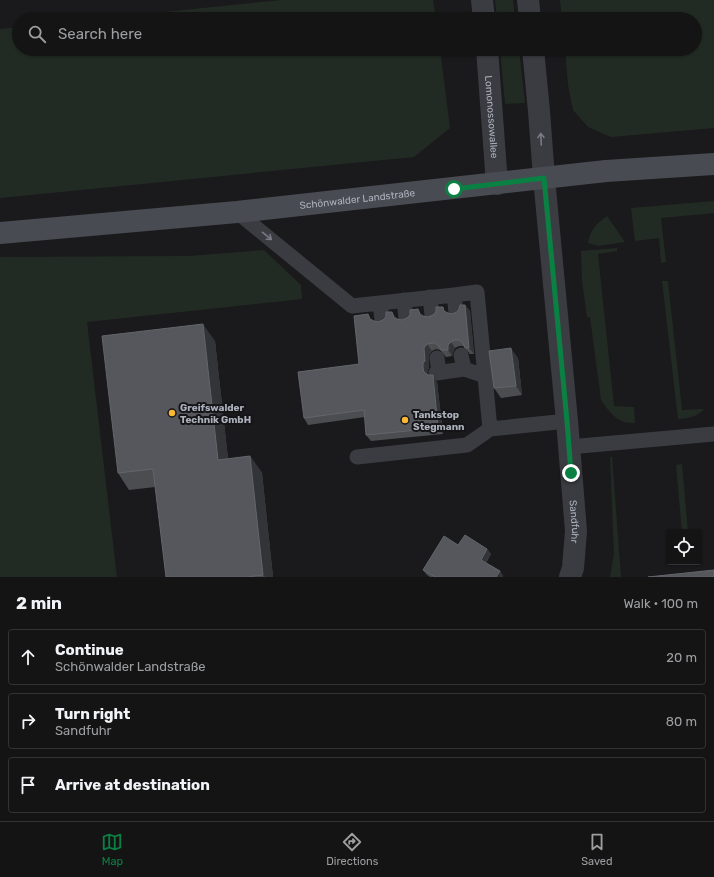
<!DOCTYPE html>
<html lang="en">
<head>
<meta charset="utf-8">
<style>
	:root { --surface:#141415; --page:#1d1d1e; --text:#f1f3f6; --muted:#9d9ea0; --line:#333334; --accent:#0b8043 }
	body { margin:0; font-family:Rubik,sans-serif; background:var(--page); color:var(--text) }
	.controls { position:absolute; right:12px; bottom:12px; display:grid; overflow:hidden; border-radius:4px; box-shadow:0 1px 3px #0004 }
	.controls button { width:36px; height:36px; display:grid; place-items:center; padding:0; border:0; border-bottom:1px solid var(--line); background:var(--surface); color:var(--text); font:20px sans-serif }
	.stop { position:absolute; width:12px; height:12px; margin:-9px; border:3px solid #0b8043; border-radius:50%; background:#fff }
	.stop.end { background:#0b8043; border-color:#fff; box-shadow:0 1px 4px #0008 }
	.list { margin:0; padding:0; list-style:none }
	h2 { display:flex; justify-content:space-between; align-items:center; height:52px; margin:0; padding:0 16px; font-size:17px }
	h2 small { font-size:13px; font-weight:400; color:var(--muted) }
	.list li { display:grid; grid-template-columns:26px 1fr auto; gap:12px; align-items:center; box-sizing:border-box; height:56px; margin:0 8px 8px; padding:0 8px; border:1px solid var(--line); border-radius:4px }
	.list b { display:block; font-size:15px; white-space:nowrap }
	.list p { margin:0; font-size:13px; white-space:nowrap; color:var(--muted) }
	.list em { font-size:13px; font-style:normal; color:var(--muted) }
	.icon { flex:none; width:22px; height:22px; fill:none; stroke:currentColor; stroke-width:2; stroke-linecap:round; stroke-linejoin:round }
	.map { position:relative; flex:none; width:714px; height:577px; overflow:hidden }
	.search { position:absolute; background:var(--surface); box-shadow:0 1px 3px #0004; left:12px; right:12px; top:12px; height:44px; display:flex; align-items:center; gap:10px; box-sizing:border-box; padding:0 14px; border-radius:22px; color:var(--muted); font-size:15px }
	.sheet { height:244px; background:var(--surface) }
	nav { display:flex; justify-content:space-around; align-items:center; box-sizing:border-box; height:56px; border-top:1px solid var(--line); background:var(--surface); font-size:11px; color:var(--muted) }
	nav a { display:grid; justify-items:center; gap:2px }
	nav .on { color:var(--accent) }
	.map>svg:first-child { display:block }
	.green { fill:#222b23 }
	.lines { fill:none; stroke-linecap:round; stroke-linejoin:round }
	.service { stroke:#3b3c42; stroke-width:15 }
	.minor { stroke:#3b3c42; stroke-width:22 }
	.tertiary { stroke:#3b3c42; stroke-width:22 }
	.secondary { stroke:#494b52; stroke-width:22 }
	.wall { fill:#4b4d51 }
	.shaded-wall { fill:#333437 }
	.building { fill:#56575d; stroke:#63656c }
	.oneway { stroke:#797c85 }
	.route { stroke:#0b8043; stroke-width:5 }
	.poi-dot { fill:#f8b836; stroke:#151518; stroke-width:1.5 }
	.labels { text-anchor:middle; stroke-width:4; stroke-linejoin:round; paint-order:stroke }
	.street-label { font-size:10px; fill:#acb1bc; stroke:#151518 }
	.poi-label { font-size:10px; font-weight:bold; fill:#acb1bc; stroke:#151518; text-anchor:start }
</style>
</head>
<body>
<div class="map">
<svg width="714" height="577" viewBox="0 0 714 577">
	<rect width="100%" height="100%" fill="#1a1a1c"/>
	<!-- green -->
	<path class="green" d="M281,0H433L436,19H97Z
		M495,0H513L515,19H497Z
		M560,0H714V128L611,137L588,127L573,110L568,85L565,49H695V19H562Z
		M19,27V49H440L450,128L414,157L0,198V29Z
		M500,49H519L525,103L505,104Z
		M714,201V213L661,218L666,262L661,263L659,238L635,241L631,208Z
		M607,216L625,242L598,246L588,243C590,230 596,224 607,216Z
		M617,248V251L598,254L614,406L634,407L635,423C631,423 625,423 622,421C613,417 606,408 601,400L590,317H587L582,282L581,251Z
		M264,250L301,285L302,299L87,322L117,577H0V257L189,256Z
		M662,281H668L682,410L704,409C697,417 688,418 678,419Z
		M610,457H612L621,577H610L614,554Z
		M682,464L688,532H682L676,465Z"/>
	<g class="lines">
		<!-- service -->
		<path class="service" d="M237,212L352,306L454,295L456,312
			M454,295L477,292L490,429
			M430,297L432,315
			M404,300L406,318
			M380,303L382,320
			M461,355L464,369L485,376
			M437,358L439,372
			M436,373L464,369
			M569,447L714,434
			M357,457L467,445L490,429L567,421"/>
		<!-- minor -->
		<path class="minor" id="s1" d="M544,178L567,421L576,531L573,568L570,577"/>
		<!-- tertiary -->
		<g class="tertiary">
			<path d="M482,0L484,19"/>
			<path d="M528,0L530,19"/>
			<path id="s2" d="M487,49L497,184"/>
			<path d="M533,49L539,111L544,178"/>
		</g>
		<!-- secondary -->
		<path class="secondary" id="s3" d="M0,233L237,212L606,171L714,164"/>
	</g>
	<!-- wall -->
	<path class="wall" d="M465,305L470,311L474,354H470L465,348L463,346H459L455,348L453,352L452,356L446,357L441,351L440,350L436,349L432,351L429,355V367L428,370L427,374L437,382L443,434L371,441L366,435L365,417L308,425L304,418L359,364L373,321L378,322L397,318V319L402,320L407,318L410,315L428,317L447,313L452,314L457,312Z
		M215,341L228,459L250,456L262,473L273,577H166L155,487L129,490L118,473Z
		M518,358L522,395L501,398L494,388Z
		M458,545L487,549L491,554L486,563L500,571L503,576V577H430L427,575L423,570Z"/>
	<!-- shaded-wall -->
	<path class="shaded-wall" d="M465,305L470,311L474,354L469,348Z
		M203,324L215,341L230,476L218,460Z
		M451,342L455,348L453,352L452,356L448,350V345Z
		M427,344L432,351L429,355V367L428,370L427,375L424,372L423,368L424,348Z
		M511,348L518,358L522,395L516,386Z
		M433,375L437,382L443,434L438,428Z
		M250,456L262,473L273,577H265L263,575Z
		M487,549L491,554L484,565L481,560Z
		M500,571L503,576V577H496Z"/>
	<!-- building -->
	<path class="building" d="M460,305H465L469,348H465L463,343L459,340H454L451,342L448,345V350H441L439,346L435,343H432L427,344L424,348L425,361L423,363V368L424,372L428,375H433L438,428L366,435L364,410L304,418L298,372L359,364L354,316L368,314L370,319L374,321L378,322L383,320L386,317V312H392L394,317L397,319L402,320L407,318L410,315V310L418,309L420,314L423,316L428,317L433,315L436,312V307H443L444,311L448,313L452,314L457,312L459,309Z
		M203,324L218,460L250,456L263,575L247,577H166L153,469L118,473L102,336Z
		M511,348L516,386L494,388L489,351Z
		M465,535L487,549L481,560L500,571L496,577H435L423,570L444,536L458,545Z
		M714,570V577H648Z"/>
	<!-- one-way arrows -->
	<defs><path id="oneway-shaft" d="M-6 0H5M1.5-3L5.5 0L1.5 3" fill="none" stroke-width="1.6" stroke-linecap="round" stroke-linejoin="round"/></defs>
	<g class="oneway">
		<use href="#oneway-shaft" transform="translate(541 139) rotate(-93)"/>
		<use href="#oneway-shaft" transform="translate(267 236) rotate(39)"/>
	</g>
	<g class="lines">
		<!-- route -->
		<path class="route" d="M454,189L544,178L567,421L571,473"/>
	</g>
	<!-- markers -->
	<g class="poi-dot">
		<circle cx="172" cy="413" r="4"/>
		<circle cx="405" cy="420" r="4"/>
	</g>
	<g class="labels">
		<!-- street labels -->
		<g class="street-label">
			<text dy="4" stroke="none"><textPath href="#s2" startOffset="68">Lomonossowallee</textPath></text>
			<text dy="4" stroke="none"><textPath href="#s3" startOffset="359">Schönwalder Landstraße</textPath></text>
			<text dy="4" stroke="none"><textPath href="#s1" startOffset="345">Sandfuhr</textPath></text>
		</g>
		<!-- poi labels -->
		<g class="poi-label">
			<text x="180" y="411">Greifswalder<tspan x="180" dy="12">Technik GmbH</tspan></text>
			<text x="413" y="418">Tankstop<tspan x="413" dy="12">Stegmann</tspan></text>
		</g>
	</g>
</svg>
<div class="controls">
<button><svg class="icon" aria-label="locate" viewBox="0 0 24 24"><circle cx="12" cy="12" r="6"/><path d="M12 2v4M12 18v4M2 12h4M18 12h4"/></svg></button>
</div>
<div class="stop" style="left:454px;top:189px"></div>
<div class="stop end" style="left:571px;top:473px"></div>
<div class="search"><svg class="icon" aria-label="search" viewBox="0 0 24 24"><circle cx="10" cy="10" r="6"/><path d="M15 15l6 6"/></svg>Search here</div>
</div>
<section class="sheet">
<h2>2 min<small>Walk · 100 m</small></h2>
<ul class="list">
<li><svg class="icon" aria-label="ahead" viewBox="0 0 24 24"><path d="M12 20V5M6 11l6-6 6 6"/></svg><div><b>Continue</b><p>Schönwalder Landstraße</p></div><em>20 m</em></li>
<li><svg class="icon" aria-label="right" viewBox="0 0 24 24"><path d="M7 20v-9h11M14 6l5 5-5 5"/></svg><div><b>Turn right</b><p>Sandfuhr</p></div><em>80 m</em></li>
<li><svg class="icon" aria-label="arrive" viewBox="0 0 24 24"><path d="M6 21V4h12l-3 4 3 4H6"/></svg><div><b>Arrive at destination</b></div></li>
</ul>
</section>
<nav>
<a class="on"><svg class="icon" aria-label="map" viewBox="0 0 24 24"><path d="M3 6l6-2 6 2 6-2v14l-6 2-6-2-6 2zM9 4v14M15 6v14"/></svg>Map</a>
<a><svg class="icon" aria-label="directions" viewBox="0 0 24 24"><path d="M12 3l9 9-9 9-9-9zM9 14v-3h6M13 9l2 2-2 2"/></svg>Directions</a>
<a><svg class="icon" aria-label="saved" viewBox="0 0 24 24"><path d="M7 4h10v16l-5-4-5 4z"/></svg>Saved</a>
</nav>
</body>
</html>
